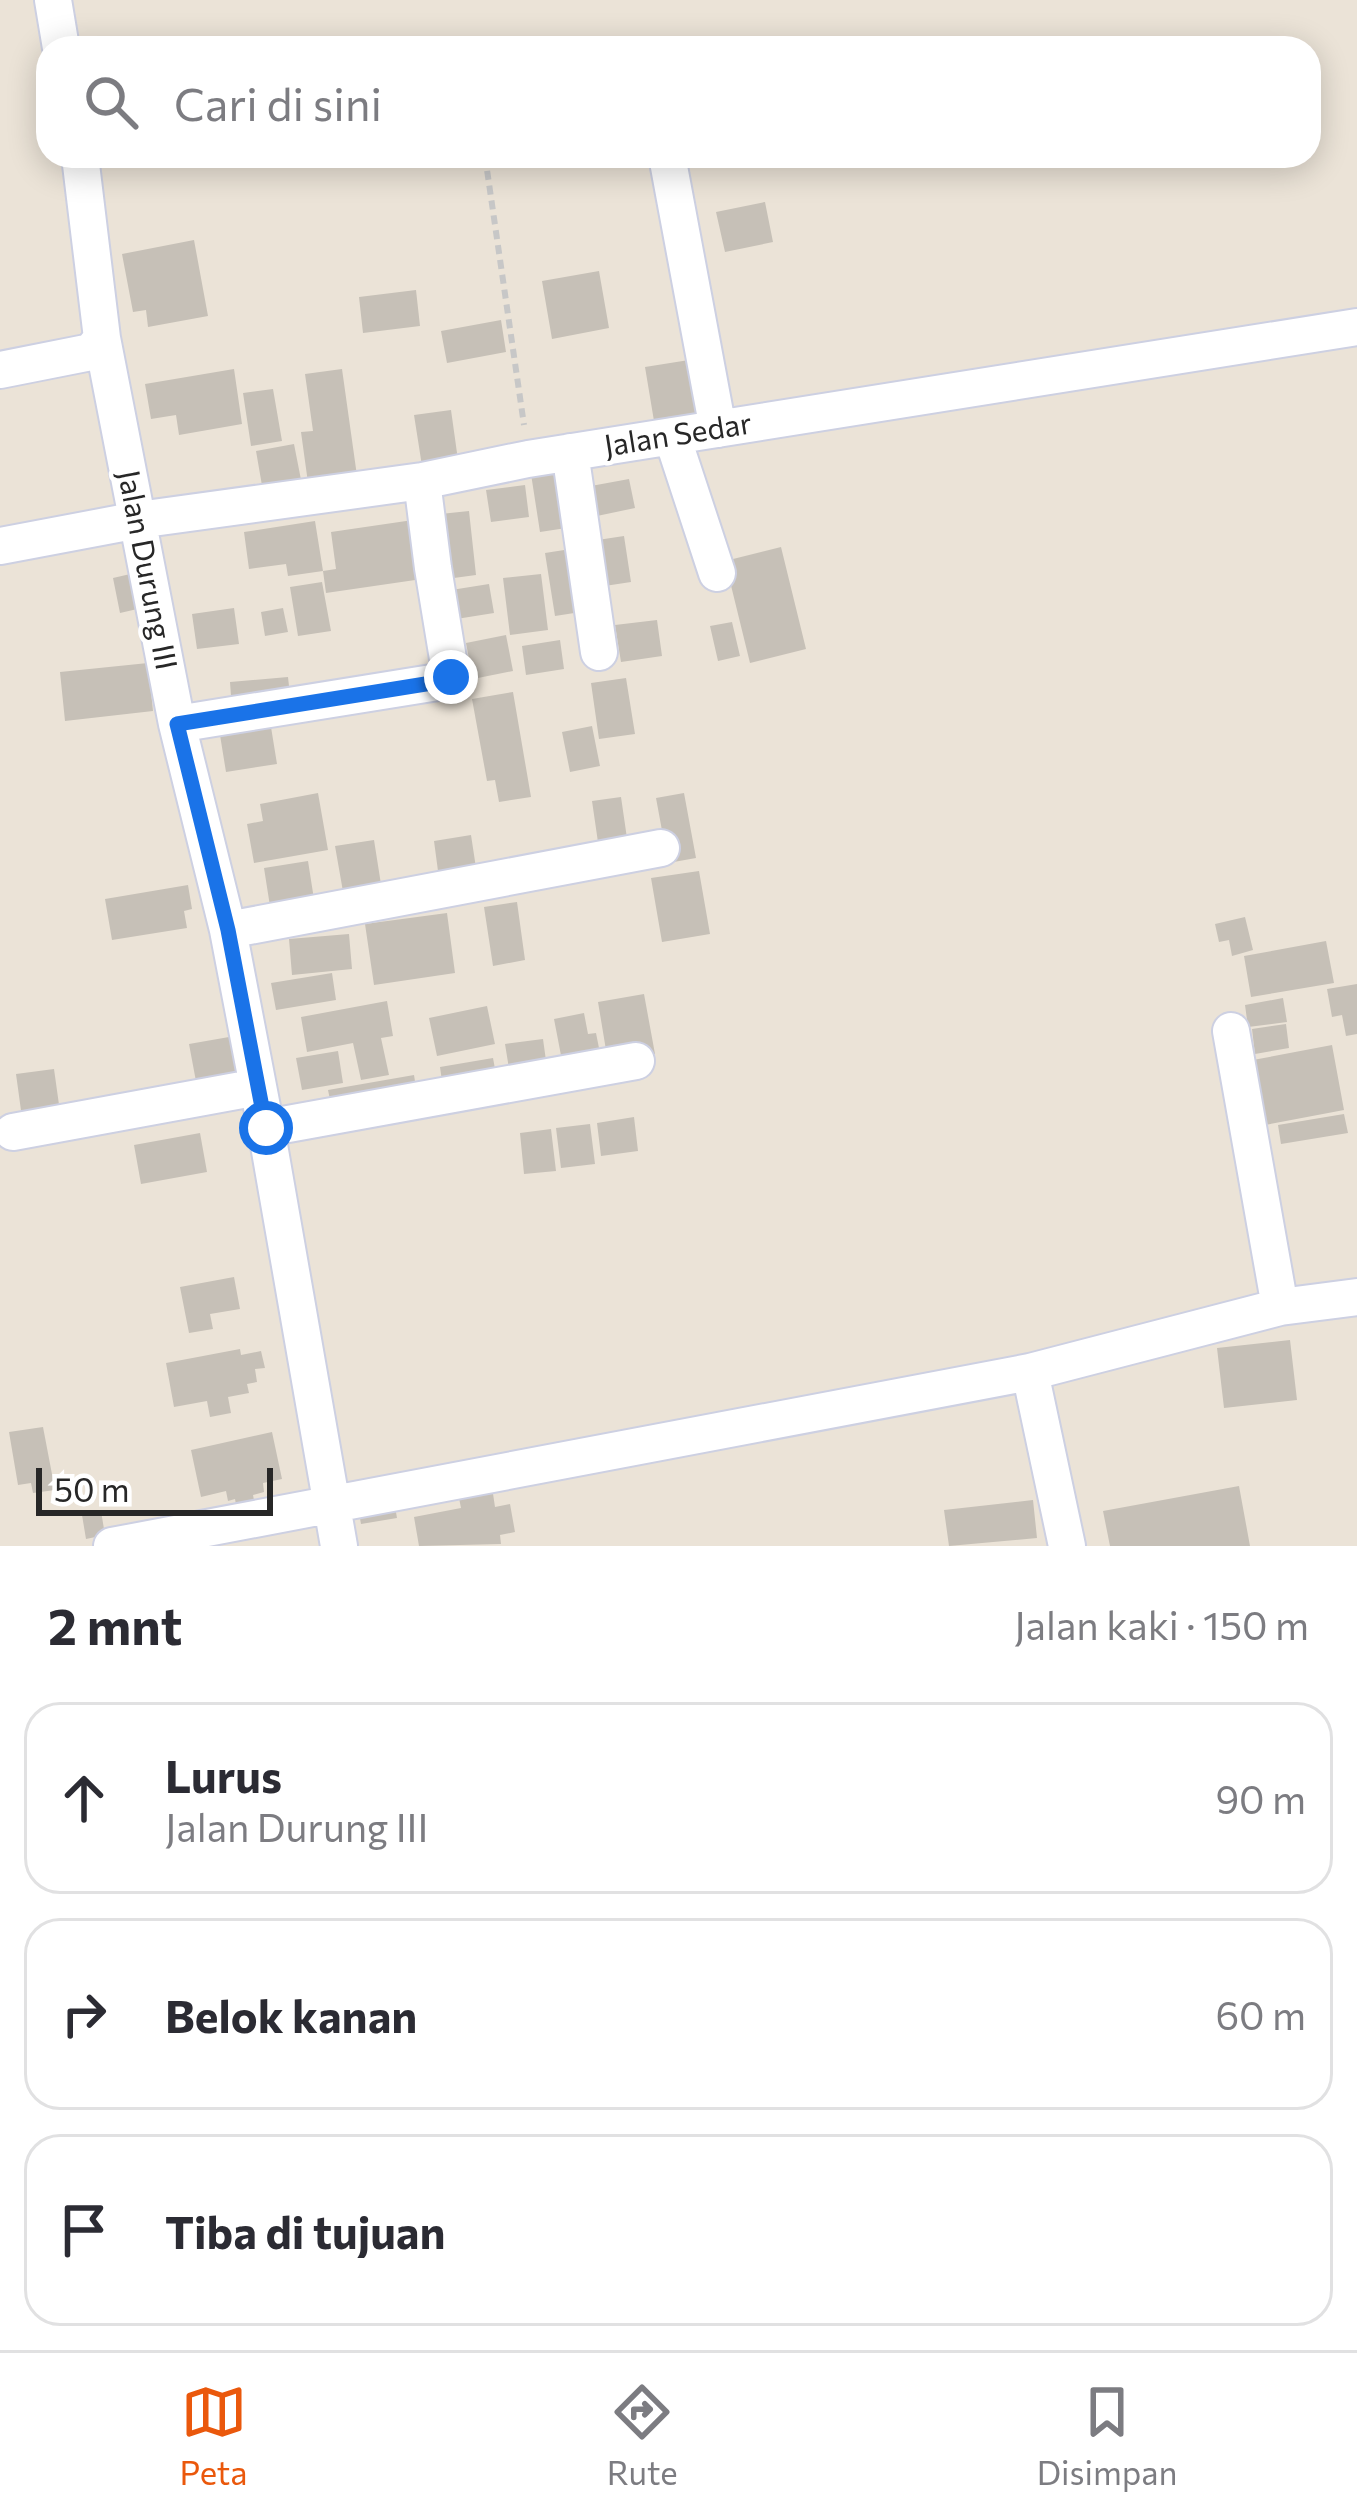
<!DOCTYPE html>
<html lang="id">
<head>
<meta charset="utf-8">
<style>
	:root { --surface:#fff; --page:#f7f7f7; --text:#2b2b33; --muted:#7c7c81; --line:#e1e1e2; --accent:#ea580c }
	body { margin:0; font-family:Commissioner,sans-serif; background:var(--page); color:var(--text) }
	.scale { position:absolute; left:36px; bottom:30px; width:237px; box-sizing:border-box; padding-left:12px; border:6px solid #272727; border-top:0; font-size:33px; line-height:42px; white-space:nowrap; color:#272727; -webkit-text-stroke:9px #fff; paint-order:stroke }
	.stop { position:absolute; width:36px; height:36px; margin:-27px; border:9px solid #1a73e8; border-radius:50%; background:#fff }
	.stop.end { background:#1a73e8; border-color:#fff; box-shadow:0 3px 12px #0008 }
	.list { margin:0; padding:0; list-style:none }
	h2 { display:flex; justify-content:space-between; align-items:center; height:156px; margin:0; padding:0 48px; font-size:51px }
	h2 small { font-size:39px; font-weight:400; color:var(--muted) }
	.list li { display:grid; grid-template-columns:78px 1fr auto; gap:36px; align-items:center; box-sizing:border-box; height:192px; margin:0 24px 24px; padding:0 24px; border:3px solid var(--line); border-radius:36px }
	.list b { display:block; font-size:45px; white-space:nowrap }
	.list p { margin:0; font-size:39px; white-space:nowrap; color:var(--muted) }
	.list em { font-size:39px; font-style:normal; color:var(--muted) }
	.icon { flex:none; width:66px; height:66px; fill:none; stroke:currentColor; stroke-width:2; stroke-linecap:round; stroke-linejoin:round }
	.map { position:relative; flex:none; width:1357px; height:1546px; overflow:hidden }
	.search { position:absolute; background:var(--surface); box-shadow:0 6px 30px #0003; left:36px; right:36px; top:36px; height:132px; display:flex; align-items:center; gap:30px; box-sizing:border-box; padding:0 42px; border-radius:36px; color:var(--muted); font-size:45px }
	.sheet { height:804px; background:var(--surface) }
	nav { display:flex; justify-content:space-around; align-items:center; box-sizing:border-box; height:168px; border-top:3px solid var(--line); background:var(--surface); font-size:33px; color:var(--muted) }
	nav a { display:grid; justify-items:center; gap:6px }
	nav .on { color:var(--accent) }
	.map>svg:first-child { display:block }
	.building { fill:#c6c0b7 }
	.lines { fill:none; stroke-linecap:round; stroke-linejoin:round }
	.street-casing { stroke:#cdd0e2; stroke-width:40 }
	.path { stroke:#c7c7c7; stroke-width:6; stroke-dasharray:9 6; stroke-linecap:butt }
	.street { stroke:#fff; stroke-width:36 }
	.route { stroke:#1a73e8; stroke-width:15 }
	.labels { text-anchor:middle; stroke-width:9; stroke-linejoin:round; paint-order:stroke }
	.street-label { font-size:30px; fill:#272727; stroke:#fff }
</style>
</head>
<body>
<div class="map">
<svg width="1357" height="1546" viewBox="0 0 1357 1546">
	<rect width="100%" height="100%" fill="#ebe3d7"/>
	<!-- building -->
	<path class="building" d="M765,202L773,242L725,252L716,212Z
		M194,240L208,316L148,327L146,310L133,312L122,254Z
		M599,271L609,328L552,339L542,281Z
		M416,290L420,326L363,333L359,297Z
		M501,320L506,352L447,363L441,331Z
		M689,360L699,420L655,427L645,367Z
		M234,369L242,424L179,435L176,415L151,419L145,384Z
		M342,369L358,483L309,490L301,432L313,431L305,374Z
		M273,389L282,441L251,446L243,393Z
		M451,410L458,460L422,466L414,415Z
		M294,444L303,490L264,497L256,451Z
		M564,469L573,527L540,532L531,474Z
		M629,479L635,508L597,516L591,486Z
		M525,485L529,517L491,522L486,490Z
		M469,511L476,575L439,580L431,515Z
		M413,520L422,579L326,593L323,571L336,569L331,532Z
		M315,521L323,571L288,576L286,564L249,569L244,532Z
		M624,536L631,582L598,587L591,541Z
		M781,547L806,649L750,663L725,561Z
		M577,548L587,611L555,616L545,553Z
		M139,572L146,607L120,613L113,578Z
		M541,574L548,630L510,635L503,578Z
		M322,582L331,631L298,636L290,587Z
		M489,584L494,613L450,620L445,591Z
		M234,608L239,644L197,649L192,614Z
		M283,608L288,632L265,636L261,612Z
		M657,620L662,656L621,662L615,625Z
		M732,622L740,656L718,661L710,626Z
		M506,635L513,671L473,679L466,643Z
		M560,640L564,669L526,675L522,646Z
		M148,663L153,711L65,721L60,672Z
		M288,677L291,704L232,710L230,682Z
		M626,678L635,734L599,739L591,683Z
		M513,692L531,797L499,802L495,780L487,781L472,699Z
		M592,726L600,766L570,772L562,732Z
		M271,727L277,764L226,772L220,735Z
		M318,793L328,850L254,863L247,824L263,821L260,804Z
		M684,793L696,858L668,863L656,798Z
		M621,797L629,852L600,856L592,801Z
		M471,835L478,881L440,886L434,841Z
		M374,840L383,897L345,903L335,846Z
		M308,861L316,912L272,919L264,868Z
		M699,871L710,934L662,942L651,878Z
		M188,885L192,909L184,911L187,928L112,940L105,899Z
		M517,902L525,960L493,966L484,907Z
		M447,913L455,973L374,985L365,924Z
		M1245,917L1253,950L1232,956L1229,940L1219,942L1215,924Z
		M349,934L352,969L292,975L289,939Z
		M1326,941L1334,983L1251,997L1244,956Z
		M332,973L336,1000L276,1010L271,983Z
		M1357,984V1034L1346,1036L1342,1015L1332,1017L1327,989Z
		M644,994L655,1054L608,1062L598,1002Z
		M1283,998L1287,1022L1248,1027L1245,1005Z
		M387,1001L393,1036L381,1038L389,1075L361,1080L353,1043L307,1052L301,1017Z
		M487,1006L495,1044L437,1056L429,1018Z
		M584,1013L588,1034L596,1033L602,1063L564,1071L554,1019Z
		M1286,1024L1289,1048L1255,1054L1252,1029Z
		M229,1037L238,1084L198,1092L189,1044Z
		M543,1039L548,1075L511,1081L505,1044Z
		M1332,1045L1344,1110L1265,1125L1253,1060Z
		M338,1051L343,1083L302,1090L296,1058Z
		M493,1058L498,1085L444,1095L440,1067Z
		M54,1069L61,1119L23,1125L16,1074Z
		M414,1075L418,1100L333,1114L328,1090Z
		M1344,1114L1348,1133L1281,1144L1278,1125Z
		M634,1117L638,1151L601,1156L597,1123Z
		M590,1124L595,1164L561,1168L556,1128Z
		M551,1129L556,1171L524,1174L520,1133Z
		M200,1133L207,1172L141,1184L134,1145Z
		M234,1277L240,1309L210,1314L213,1329L189,1333L180,1287Z
		M1290,1340L1297,1400L1224,1408L1217,1348Z
		M240,1349L241,1355L261,1351L265,1368L255,1369L257,1382L247,1384L249,1393L228,1397L231,1413L210,1417L207,1401L174,1407L166,1363Z
		M43,1427L55,1490L33,1493L31,1483L18,1485L9,1432Z
		M272,1432L282,1479L263,1483L264,1492L253,1495L256,1511L238,1515L235,1499L228,1501L226,1491L201,1497L191,1450Z
		M1239,1486L1250,1546H1110L1103,1511Z
		M492,1487L495,1507L510,1504L515,1532L500,1535L501,1544L419,1546L414,1517L461,1508L458,1493Z
		M1033,1500L1037,1538L949,1546L944,1510Z
		M394,1501L397,1518L361,1524L358,1507Z
		M101,1511L105,1535L86,1539L82,1515Z"/>
	<g class="lines">
		<!-- street casing -->
		<g class="street-casing">
			<path id="street" d="M53,0L61,48
				M80,156L102,338L177,724L228,930L266,1128L339,1546
				M667,156L718,429
				M0,370L91,352L102,338
				M672,436L717,573
				M570,452L599,652
				M0,546L138,520L422,481L528,459L1357,327
				M177,724L438,682L451,677L433,568L422,481
				M228,930L661,848
				M1231,1031L1280,1307
				M266,1128L636,1061
				M13,1132L258,1087
				M1030,1372L1067,1546
				M112,1546L1030,1372L1280,1307L1357,1297"/>
		</g>
		<!-- path -->
		<path class="path" d="M485,156L524,425"/>
		<!-- street -->
		<use href="#street" class="street"/>
	</g>
	<g class="lines">
		<!-- route -->
		<path class="route" d="M266,1128L228,930L177,724L438,682L451,677"/>
	</g>
	<g class="labels">
		<!-- street labels -->
		<g class="street-label">
			<text transform="translate(678 435) rotate(-9)" y="10">Jalan Sedar</text>
			<text transform="translate(147 570) rotate(79)" y="10">Jalan Durung III</text>
		</g>
	</g>
</svg>
<div class="scale">50 m</div>
<div class="stop" style="left:266px;top:1128px"></div>
<div class="stop end" style="left:451px;top:677px"></div>
<div class="search"><svg class="icon" aria-label="search" viewBox="0 0 24 24"><circle cx="10" cy="10" r="6"/><path d="M15 15l6 6"/></svg>Cari di sini</div>
</div>
<section class="sheet">
<h2>2 mnt<small>Jalan kaki · 150 m</small></h2>
<ul class="list">
<li><svg class="icon" aria-label="ahead" viewBox="0 0 24 24"><path d="M12 20V5M6 11l6-6 6 6"/></svg><div><b>Lurus</b><p>Jalan Durung III</p></div><em>90 m</em></li>
<li><svg class="icon" aria-label="right" viewBox="0 0 24 24"><path d="M7 20v-9h11M14 6l5 5-5 5"/></svg><div><b>Belok kanan</b></div><em>60 m</em></li>
<li><svg class="icon" aria-label="arrive" viewBox="0 0 24 24"><path d="M6 21V4h12l-3 4 3 4H6"/></svg><div><b>Tiba di tujuan</b></div></li>
</ul>
</section>
<nav>
<a class="on"><svg class="icon" aria-label="map" viewBox="0 0 24 24"><path d="M3 6l6-2 6 2 6-2v14l-6 2-6-2-6 2zM9 4v14M15 6v14"/></svg>Peta</a>
<a><svg class="icon" aria-label="directions" viewBox="0 0 24 24"><path d="M12 3l9 9-9 9-9-9zM9 14v-3h6M13 9l2 2-2 2"/></svg>Rute</a>
<a><svg class="icon" aria-label="saved" viewBox="0 0 24 24"><path d="M7 4h10v16l-5-4-5 4z"/></svg>Disimpan</a>
</nav>
</body>
</html>
